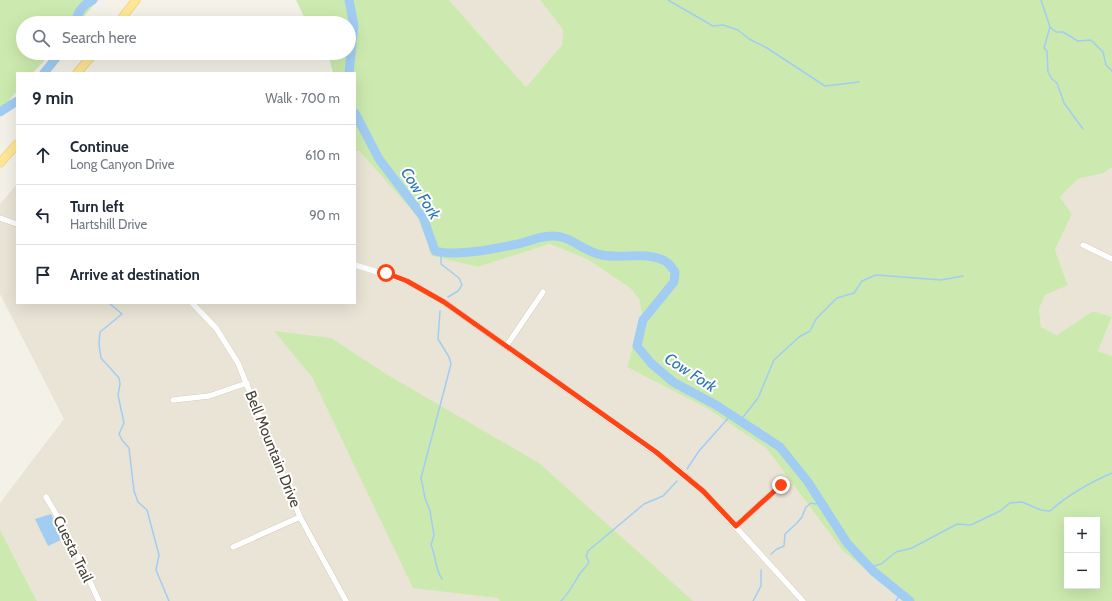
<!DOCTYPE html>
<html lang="en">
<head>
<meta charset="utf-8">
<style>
	:root { --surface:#fff; --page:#f6f6f7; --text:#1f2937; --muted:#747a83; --line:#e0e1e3 }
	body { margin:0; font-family:Cabin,sans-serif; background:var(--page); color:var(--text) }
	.controls { position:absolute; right:12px; bottom:12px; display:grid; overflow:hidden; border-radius:0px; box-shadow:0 4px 16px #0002 }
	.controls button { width:36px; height:36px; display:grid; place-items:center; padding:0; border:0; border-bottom:1px solid var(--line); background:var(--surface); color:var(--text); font:20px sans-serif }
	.stop { position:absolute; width:12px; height:12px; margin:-9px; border:3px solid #ff4414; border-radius:50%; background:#fff }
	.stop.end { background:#ff4414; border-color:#fff; box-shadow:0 1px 4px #0008 }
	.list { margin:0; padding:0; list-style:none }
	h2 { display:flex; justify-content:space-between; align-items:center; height:52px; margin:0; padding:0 16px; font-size:17px }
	h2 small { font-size:13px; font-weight:400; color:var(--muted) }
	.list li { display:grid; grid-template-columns:26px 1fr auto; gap:12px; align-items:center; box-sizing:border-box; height:60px; padding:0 16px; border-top:1px solid var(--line) }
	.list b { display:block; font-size:15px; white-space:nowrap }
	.list p { margin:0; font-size:13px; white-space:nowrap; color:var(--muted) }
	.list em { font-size:13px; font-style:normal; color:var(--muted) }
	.icon { flex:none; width:22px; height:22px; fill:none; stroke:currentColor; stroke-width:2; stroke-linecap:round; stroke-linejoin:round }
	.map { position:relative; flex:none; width:1112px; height:601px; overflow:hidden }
	.search { position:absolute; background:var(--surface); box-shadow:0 4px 16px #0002; left:16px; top:16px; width:340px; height:44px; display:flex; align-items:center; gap:10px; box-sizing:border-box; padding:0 14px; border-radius:22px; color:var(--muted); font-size:15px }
	.panel { position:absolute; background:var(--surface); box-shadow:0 4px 16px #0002; left:16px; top:72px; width:340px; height:232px; border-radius:0px }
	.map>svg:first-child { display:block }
	.residential { fill:#e9e4d5 }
	.green { fill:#cceaaf; fill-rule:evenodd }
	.water { fill:#a2cdf3 }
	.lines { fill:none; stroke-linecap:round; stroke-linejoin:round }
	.stream { stroke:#a2cdf3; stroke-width:1.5 }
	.river { stroke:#a2cdf3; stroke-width:9 }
	.street-casing { stroke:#c0baaa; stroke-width:6 }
	.primary-casing { stroke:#e9c761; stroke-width:9 }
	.street { stroke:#fff; stroke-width:5.5 }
	.primary { stroke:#ffe796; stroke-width:8 }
	.route { stroke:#ff4414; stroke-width:5 }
	.labels { text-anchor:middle; stroke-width:4; stroke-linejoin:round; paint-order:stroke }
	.street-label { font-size:15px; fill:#484236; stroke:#fff }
	.water-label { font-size:16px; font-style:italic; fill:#2a75b9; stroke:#fff }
</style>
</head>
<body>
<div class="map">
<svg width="1112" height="601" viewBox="0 0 1112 601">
	<rect width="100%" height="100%" fill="#f4f1e8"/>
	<!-- residential -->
	<path class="residential" d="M449,0H540L563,30L562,45L526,87Z
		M355,151H359L418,217L432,256L478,267L551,244L587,259L630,288L639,299L642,315L627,367L708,409L766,448L842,550L903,601H37L0,530V503L64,419L0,294V204L17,184V303H355Z
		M1112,167V317L1093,311L1057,335L1041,327L1039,309L1045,295L1068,284L1055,250L1072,214L1060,197L1078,179L1104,173Z
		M1112,318V356L1098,351Z"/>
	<!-- green -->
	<path class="green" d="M0,0H98L78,23H23V53H51L33,73H17V91L0,111Z
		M296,0H449L526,87L562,45L563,30L540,0H1112V167L1104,173L1078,179L1060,197L1072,214L1055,250L1068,285L1045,295L1039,309L1041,327L1057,335L1093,311L1112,317L1098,351L1112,356V601H903L842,550L766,448L708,409L627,367L642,315L639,299L630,288L587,259L550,244L478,267L432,256L418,217L359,151H355V73H333L328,53H349V23H307ZM1067,520H1097V586H1067Z
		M274,331L331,338L386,374L539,463L693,601H500L498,598L413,588L312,377Z
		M0,530L37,601H0Z"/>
	<!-- water -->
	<path class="water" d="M51,514L63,539L48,546L35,519Z"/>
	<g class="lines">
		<!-- stream -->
		<path class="stream" d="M668,0L713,26L723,25L738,30L749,39L767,48L825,86L859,82
			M1041,0L1050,27L1056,32H1063L1078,41L1091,40L1103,52L1106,65L1112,71
			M1050,27L1044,48L1047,51L1048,72L1052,79L1057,83L1064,103L1083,129
			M441,253V264L459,278L462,285L458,291L448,297
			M109,303L122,314L100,332L99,344L101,358L119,378L120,384L118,395L124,423L119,434L122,440L129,448L134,491L138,502L147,510L159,555L156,570L169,601
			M440,311L438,339L449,357L451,364L421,478L425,498L430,511L434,535L431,545C436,556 435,569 442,579
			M740,421L758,398L774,360L799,337L810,331L816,319L837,298L854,293L862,281L876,275L941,280L963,276
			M687,469L699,451L731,415
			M771,554L777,549L784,546L785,534L797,523L802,517L806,507L811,503L816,504L820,501
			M870,567L881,564L896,552L912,548L957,524L971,525L1000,511L1010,503L1022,502L1041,510L1050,511C1069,494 1089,483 1112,473
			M561,601C571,591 572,586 579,575C582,570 586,568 589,562L586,556L588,551L644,504L663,496L677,481
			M753,601L761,586V570
			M896,601L901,593"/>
		<!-- river -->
		<path class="river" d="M75,23C78,12 82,5 93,0
			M44,73L60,53
			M349,73L354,25L349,0
			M0,112L17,101
			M355,113L379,159L423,217L435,251C459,257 498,248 522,243C531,240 542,236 552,236C571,235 583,252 602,255C622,259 645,251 665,261C669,263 672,268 675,272L674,282L643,320L637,346L651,363L673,382L716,405L780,447L808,482L847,543L873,571L910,601"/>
		<!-- street casing -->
		<g class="street-casing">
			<path id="street" d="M0,218L17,224
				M1083,245L1112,259
				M355,265L407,281L444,302L673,465L703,491L803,601
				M192,303L216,328L238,363L300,517L346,601
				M507,345L543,292
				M173,400L209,396L247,383
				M46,497L67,533L99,601
				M736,526L781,485
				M233,547L300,517"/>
		</g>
		<!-- primary casing -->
		<g class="primary-casing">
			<path id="primary" d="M118,23L136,0
				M77,73L94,53
				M0,163L17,144"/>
		</g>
		<!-- street -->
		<use href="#street" class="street"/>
		<!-- primary -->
		<use href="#primary" class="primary"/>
	</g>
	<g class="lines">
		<!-- route -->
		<path class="route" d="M386,273L407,281L444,302L656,452L703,491L736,526L781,485"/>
	</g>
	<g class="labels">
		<!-- street labels -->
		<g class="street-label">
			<text transform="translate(273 449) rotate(68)" y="5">Bell Mountain Drive</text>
			<text transform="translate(73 549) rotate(64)" y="5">Cuesta Trail</text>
		</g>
		<!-- water labels -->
		<g class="water-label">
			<text transform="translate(421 193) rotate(57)" y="6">Cow Fork</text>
			<text transform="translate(691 372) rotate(33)" y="6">Cow Fork</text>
		</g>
	</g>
</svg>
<div class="controls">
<button>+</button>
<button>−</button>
</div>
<div class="stop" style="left:386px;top:273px"></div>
<div class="stop end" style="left:781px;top:485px"></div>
<div class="search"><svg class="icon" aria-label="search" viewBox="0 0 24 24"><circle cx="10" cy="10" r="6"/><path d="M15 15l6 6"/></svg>Search here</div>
<section class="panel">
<h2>9 min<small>Walk · 700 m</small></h2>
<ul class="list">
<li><svg class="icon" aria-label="ahead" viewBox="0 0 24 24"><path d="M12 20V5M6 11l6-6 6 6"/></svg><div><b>Continue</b><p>Long Canyon Drive</p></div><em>610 m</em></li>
<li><svg class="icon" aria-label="left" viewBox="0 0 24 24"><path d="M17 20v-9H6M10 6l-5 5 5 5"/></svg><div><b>Turn left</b><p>Hartshill Drive</p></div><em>90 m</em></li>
<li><svg class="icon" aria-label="arrive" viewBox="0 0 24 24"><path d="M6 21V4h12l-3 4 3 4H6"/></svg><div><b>Arrive at destination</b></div></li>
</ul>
</section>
</div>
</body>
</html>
